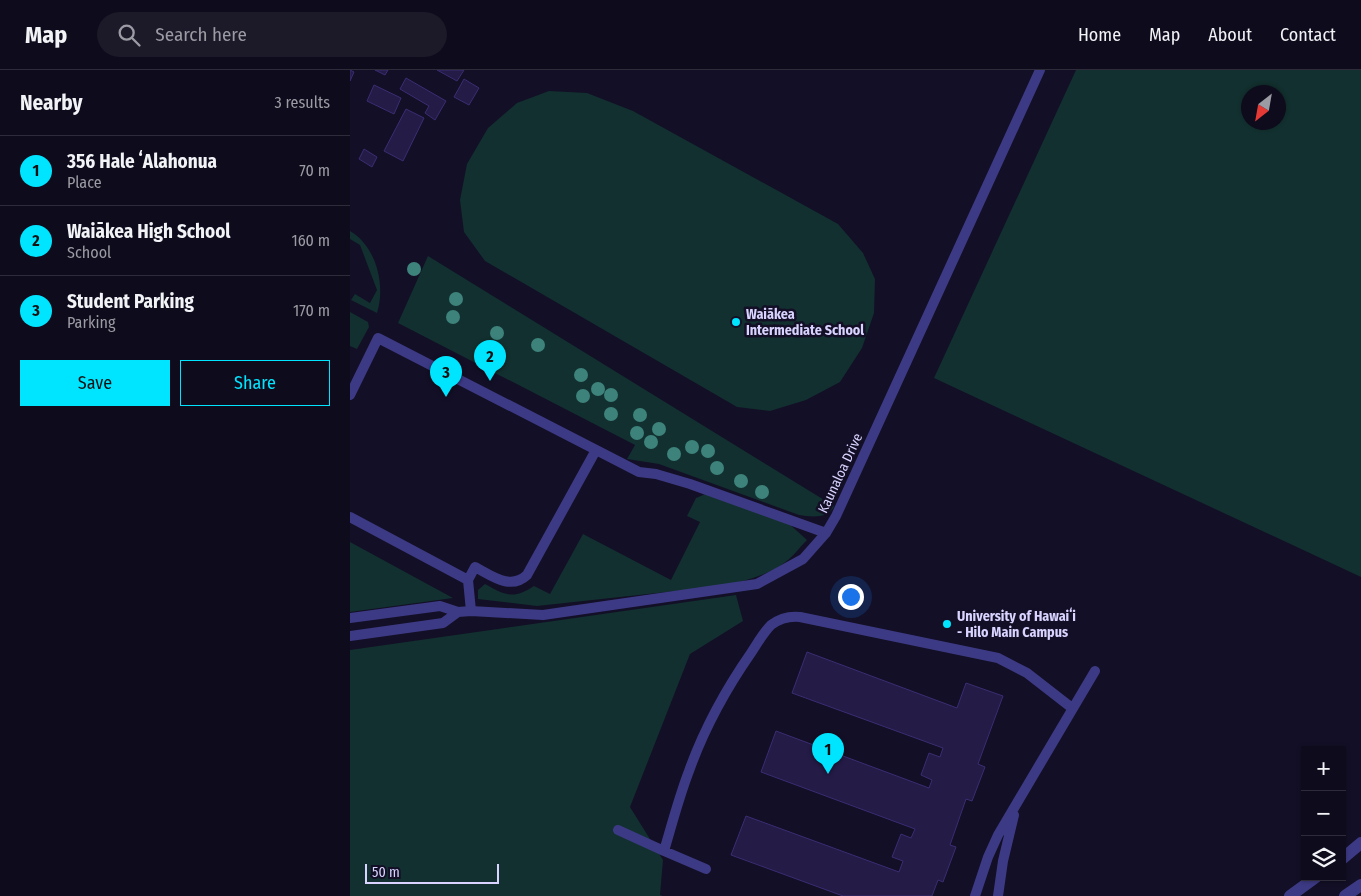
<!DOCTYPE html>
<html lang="en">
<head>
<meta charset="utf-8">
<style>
	:root { --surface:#0e0b1c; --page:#1c1929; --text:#f1f3f6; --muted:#9b9ba3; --line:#2e2b3b; --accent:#00e5ff }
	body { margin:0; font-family:"Fira Sans Condensed",sans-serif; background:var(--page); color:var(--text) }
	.controls { position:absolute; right:15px; bottom:15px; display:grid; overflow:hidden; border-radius:0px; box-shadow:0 1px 4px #0004 }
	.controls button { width:45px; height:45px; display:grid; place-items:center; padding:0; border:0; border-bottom:1px solid var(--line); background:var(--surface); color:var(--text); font:25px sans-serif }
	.compass { position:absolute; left:891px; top:15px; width:45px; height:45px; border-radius:50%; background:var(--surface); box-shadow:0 1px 4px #0004; rotate:211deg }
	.scale { position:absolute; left:15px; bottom:12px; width:134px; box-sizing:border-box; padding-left:5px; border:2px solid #d9d4ff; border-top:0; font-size:14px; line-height:18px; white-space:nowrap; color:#d9d4ff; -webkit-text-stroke:4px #130f26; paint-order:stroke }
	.you { position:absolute; left:500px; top:526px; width:18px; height:18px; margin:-12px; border:4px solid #fff; border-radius:50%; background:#1a73e8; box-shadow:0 0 0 8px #1a73e833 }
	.badge { display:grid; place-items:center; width:32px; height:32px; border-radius:50%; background:var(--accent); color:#111; font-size:16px; font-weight:700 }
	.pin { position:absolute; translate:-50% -41px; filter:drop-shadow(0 1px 2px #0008) }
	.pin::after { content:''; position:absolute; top:26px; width:18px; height:15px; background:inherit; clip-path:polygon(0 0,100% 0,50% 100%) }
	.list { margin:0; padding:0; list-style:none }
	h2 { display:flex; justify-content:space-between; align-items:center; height:65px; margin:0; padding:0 20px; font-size:21px }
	h2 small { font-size:16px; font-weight:400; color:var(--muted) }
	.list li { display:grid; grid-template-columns:32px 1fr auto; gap:15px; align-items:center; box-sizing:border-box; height:70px; padding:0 20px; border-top:1px solid var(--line) }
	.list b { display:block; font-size:19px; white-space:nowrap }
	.list p { margin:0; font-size:16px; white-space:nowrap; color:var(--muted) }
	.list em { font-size:16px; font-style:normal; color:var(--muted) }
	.actions { display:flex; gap:10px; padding:15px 20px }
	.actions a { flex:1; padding:11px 0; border:1px solid var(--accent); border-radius:0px; text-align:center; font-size:18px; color:var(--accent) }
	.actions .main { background:var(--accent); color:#111 }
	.icon { flex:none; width:28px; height:28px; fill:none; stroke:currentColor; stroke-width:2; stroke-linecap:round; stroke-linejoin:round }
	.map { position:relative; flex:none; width:1011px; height:826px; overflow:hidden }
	header { display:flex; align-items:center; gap:30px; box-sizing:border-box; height:70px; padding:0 25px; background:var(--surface); border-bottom:1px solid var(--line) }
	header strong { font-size:24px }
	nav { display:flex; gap:28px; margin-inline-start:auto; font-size:18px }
	.search { width:350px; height:45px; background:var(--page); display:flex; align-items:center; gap:12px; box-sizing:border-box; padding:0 18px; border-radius:28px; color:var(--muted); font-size:19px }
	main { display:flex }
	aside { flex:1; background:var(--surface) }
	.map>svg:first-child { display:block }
	.green { fill:#12302f; fill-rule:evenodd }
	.building { fill:#241b47; stroke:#3b2d73 }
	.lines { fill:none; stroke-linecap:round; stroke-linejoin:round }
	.service { stroke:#3d3a85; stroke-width:10 }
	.tertiary { stroke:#3d3a85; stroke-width:12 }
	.tree { fill:#3d827b }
	.poi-dot { fill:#00e5ff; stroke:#130f26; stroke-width:2 }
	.labels { text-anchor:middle; stroke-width:5; stroke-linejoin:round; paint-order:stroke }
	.poi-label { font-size:14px; font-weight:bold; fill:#d9d4ff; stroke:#130f26; text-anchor:start }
	.street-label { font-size:14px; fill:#d9d4ff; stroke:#130f26 }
</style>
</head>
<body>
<header>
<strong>Map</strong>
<div class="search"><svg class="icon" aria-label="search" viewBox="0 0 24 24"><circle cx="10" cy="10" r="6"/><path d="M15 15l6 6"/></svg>Search here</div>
<nav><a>Home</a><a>Map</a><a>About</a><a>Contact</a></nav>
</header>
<main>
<aside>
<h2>Nearby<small>3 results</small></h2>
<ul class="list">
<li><span class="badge">1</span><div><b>356 Hale ʻAlahonua</b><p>Place</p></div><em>70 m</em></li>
<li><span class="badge">2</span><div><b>Waiākea High School</b><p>School</p></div><em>160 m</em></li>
<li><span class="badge">3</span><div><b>Student Parking</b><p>Parking</p></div><em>170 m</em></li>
</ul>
<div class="actions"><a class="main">Save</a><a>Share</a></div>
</aside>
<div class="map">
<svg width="1011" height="826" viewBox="0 0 1011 826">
	<rect width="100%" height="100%" fill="#130f26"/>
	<!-- green -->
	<path class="green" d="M726,0H1011V507L584,308ZM898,22H928V52H898Z
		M199,21L237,23L283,41L488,154L513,183L525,209L524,243L512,278L490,312L456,330L420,341L387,337L135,191L114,162L110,130L117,94L138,58L167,33Z
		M0,161C26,176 36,215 27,243L1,230L5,224L20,233L27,220L10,175L0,169Z
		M78,186L484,436C479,449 461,447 449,445L309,394L277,389L285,375L48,253Z
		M0,242L18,252L19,257L7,279L0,276Z
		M358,423L437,452L457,470C451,476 445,484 438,490C420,505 395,511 372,516L187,536L128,529V520L135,514C155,525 163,530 184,516L200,524L233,464L321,510L350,452L337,446L346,428Z
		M0,472L103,528L0,542Z
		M386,525L393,551L340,584L280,737L313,790L310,825L313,826H0V580Z"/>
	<!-- building -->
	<path class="building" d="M0,0L4,2L0,11Z
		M25,0H38L35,5Z
		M87,0H114L107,11Z
		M56,8L96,31L85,50L75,43L79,36L50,19Z
		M114,9L129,18L119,35L104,27Z
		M24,15L51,28L44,44L17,31Z
		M56,39L74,48L53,91L34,81Z
		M14,79L27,87L22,97L9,89Z
		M457,582L607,638L616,613L653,626L628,694L635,697L622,731L616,729L600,775L606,777L593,812L588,810L582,826H493L381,785L396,746L549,802L553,791L542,787L551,764L561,768L565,759L411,702L426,661L579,718L582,710L571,705L579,683L590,687L593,678L442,623Z"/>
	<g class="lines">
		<!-- service -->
		<path class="service" d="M0,325L28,268L289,402L306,404L340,414L476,463
			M0,447L118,510
			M121,541L118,510L125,497C141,505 160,521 177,505L246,380
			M0,548L90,536L108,542
			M0,566L93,553L108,542L121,541L193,545L407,514L453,489L476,463L486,446L690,0
			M268,760L314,781
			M356,799L314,781C322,754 329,727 339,701C354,659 376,619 401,583C407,574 413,563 421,555C429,549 440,546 450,547L648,588L677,603L722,638
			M625,826L638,787L648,765L745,601
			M648,826L653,791L664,745"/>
		<!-- tertiary -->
		<path class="tertiary" d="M992,789L1011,773
			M940,826L966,807
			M995,826L1011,815"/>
	</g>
	<!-- trees -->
	<g class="tree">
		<circle cx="64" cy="199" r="7"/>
		<circle cx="106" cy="229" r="7"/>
		<circle cx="103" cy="247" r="7"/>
		<circle cx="147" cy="263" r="7"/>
		<circle cx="188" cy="275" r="7"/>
		<circle cx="231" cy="305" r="7"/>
		<circle cx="248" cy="319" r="7"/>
		<circle cx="261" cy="325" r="7"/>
		<circle cx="233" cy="326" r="7"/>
		<circle cx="261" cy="344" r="7"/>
		<circle cx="290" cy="345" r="7"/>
		<circle cx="309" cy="359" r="7"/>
		<circle cx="287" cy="363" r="7"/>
		<circle cx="301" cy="372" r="7"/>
		<circle cx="342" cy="377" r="7"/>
		<circle cx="358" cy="381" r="7"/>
		<circle cx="324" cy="384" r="7"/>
		<circle cx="367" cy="398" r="7"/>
		<circle cx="391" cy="411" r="7"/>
		<circle cx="412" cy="422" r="7"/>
	</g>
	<!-- markers -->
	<g class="poi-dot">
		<circle cx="386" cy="252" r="5"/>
		<circle cx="597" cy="554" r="5"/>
	</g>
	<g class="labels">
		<!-- poi labels -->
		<g class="poi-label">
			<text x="396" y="249">Waiākea<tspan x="396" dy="16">Intermediate School</tspan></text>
			<text x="607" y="551">University of Hawaiʻi<tspan x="607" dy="16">- Hilo Main Campus</tspan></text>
		</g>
		<!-- street labels -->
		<g class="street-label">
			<text transform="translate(490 403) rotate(-65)" y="5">Kaunaloa Drive</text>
		</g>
	</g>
</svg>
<div class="controls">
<button>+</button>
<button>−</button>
<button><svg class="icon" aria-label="layers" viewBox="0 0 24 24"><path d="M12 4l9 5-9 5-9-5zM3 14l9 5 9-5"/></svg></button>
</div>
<svg class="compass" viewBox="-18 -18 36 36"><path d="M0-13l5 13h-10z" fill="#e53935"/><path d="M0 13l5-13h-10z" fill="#9b9ba3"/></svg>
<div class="scale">50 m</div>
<div class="you"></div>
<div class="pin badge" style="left:478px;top:704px">1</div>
<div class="pin badge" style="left:140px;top:311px">2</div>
<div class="pin badge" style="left:96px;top:327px">3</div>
</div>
</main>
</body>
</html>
